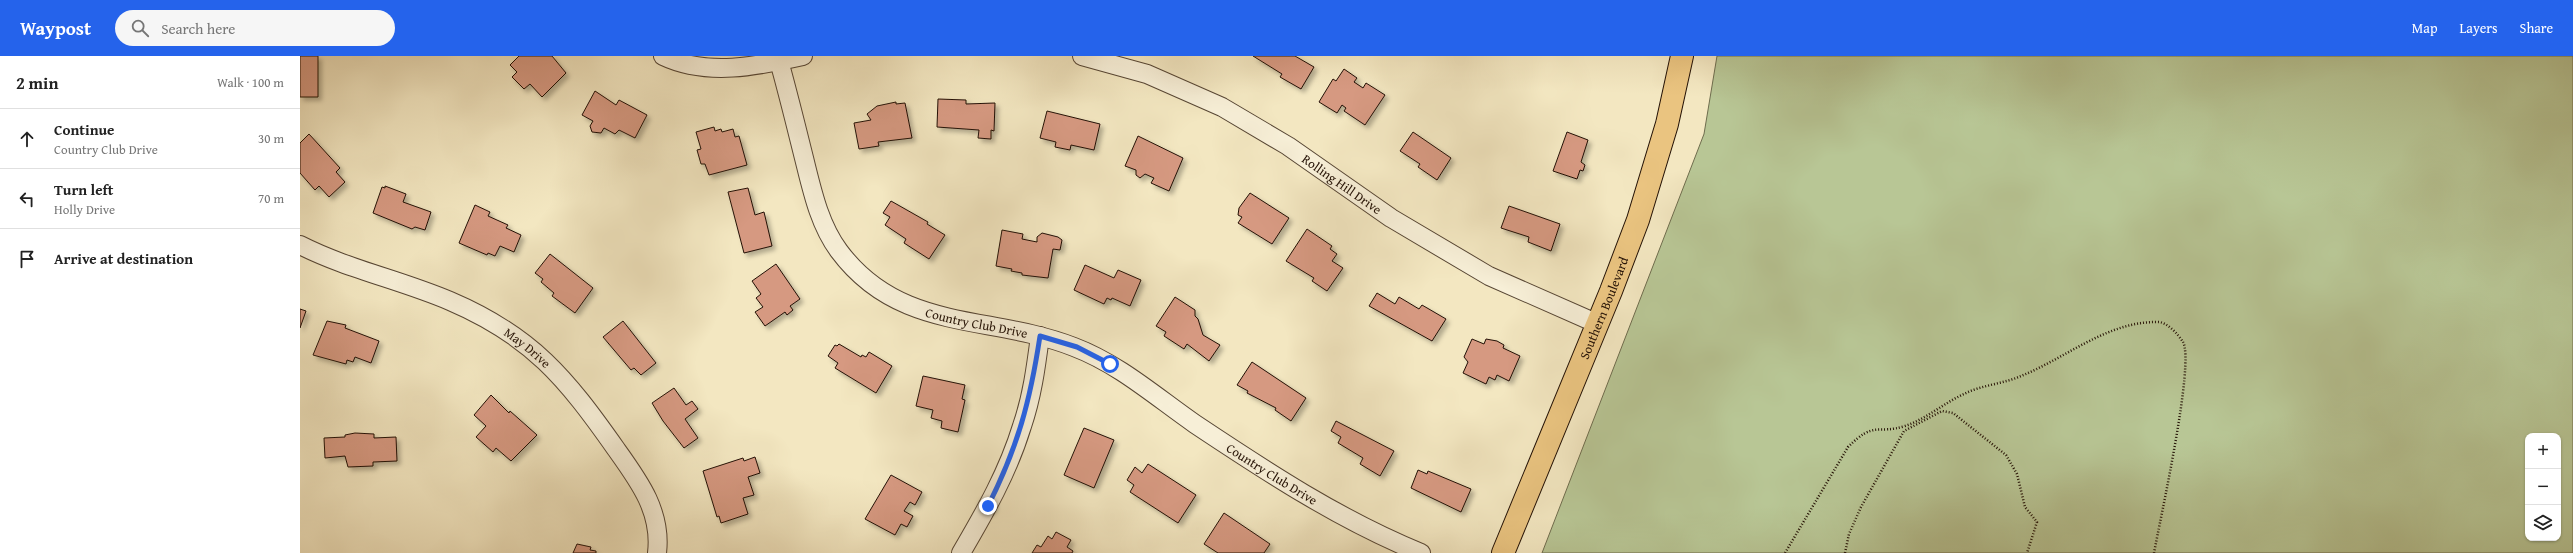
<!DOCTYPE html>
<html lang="en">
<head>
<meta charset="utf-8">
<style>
	:root { --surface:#fff; --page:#f6f6f6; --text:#222; --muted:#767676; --line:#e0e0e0; --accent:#2563eb }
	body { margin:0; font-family:"Gentium Book Plus",serif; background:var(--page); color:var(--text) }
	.controls { position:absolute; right:12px; bottom:12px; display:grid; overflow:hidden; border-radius:8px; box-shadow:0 1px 3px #0004 }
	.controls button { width:36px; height:36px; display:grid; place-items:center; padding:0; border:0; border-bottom:1px solid var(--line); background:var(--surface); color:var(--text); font:20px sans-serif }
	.stop { position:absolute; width:12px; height:12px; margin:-9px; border:3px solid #2563eb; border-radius:50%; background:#fff }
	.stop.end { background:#2563eb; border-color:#fff; box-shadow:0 1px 4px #0008 }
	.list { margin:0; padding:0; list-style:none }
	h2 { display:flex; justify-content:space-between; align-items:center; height:52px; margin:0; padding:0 16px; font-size:17px }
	h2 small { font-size:13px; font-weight:400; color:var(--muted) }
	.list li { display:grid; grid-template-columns:26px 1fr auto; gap:12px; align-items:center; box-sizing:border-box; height:60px; padding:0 16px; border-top:1px solid var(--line) }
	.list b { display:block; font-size:15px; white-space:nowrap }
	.list p { margin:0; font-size:13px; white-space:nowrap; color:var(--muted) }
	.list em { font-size:13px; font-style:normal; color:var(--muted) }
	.icon { flex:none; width:22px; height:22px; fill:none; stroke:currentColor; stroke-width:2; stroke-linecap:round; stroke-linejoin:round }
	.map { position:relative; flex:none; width:2273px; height:497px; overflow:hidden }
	header { display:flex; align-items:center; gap:24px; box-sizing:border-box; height:56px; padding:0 20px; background:var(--accent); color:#fff }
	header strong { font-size:19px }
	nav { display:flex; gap:22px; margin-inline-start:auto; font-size:14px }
	.search { width:280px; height:36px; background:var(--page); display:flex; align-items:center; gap:10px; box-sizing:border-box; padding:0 14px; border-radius:22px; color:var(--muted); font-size:15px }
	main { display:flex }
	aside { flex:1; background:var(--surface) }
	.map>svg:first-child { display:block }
	.green { fill:#b8c695; stroke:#6e6c4d; fill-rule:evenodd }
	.building { fill:#d69981; stroke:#231105; filter:url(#shadow) }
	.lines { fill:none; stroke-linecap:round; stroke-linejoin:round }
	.minor-casing { stroke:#574634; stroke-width:20 }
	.major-casing { stroke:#231105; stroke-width:24 }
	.path { stroke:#231105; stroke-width:2.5; stroke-dasharray:1 2; stroke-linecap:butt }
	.minor { stroke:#f7efd7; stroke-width:18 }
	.major { stroke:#eac480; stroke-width:22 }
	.route { stroke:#2563eb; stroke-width:5 }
	.labels { text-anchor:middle; stroke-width:4; stroke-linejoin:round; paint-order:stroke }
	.street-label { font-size:13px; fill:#231105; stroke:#f7efd7 }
</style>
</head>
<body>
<header>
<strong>Waypost</strong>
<div class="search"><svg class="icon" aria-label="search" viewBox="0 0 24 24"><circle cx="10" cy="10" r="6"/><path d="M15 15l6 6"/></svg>Search here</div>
<nav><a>Map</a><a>Layers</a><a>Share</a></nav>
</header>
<main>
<aside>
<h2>2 min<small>Walk · 100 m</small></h2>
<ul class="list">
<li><svg class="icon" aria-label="ahead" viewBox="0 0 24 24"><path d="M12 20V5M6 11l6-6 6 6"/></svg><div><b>Continue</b><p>Country Club Drive</p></div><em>30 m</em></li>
<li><svg class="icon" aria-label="left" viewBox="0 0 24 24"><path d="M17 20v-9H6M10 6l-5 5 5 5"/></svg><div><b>Turn left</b><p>Holly Drive</p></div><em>70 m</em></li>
<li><svg class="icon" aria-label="arrive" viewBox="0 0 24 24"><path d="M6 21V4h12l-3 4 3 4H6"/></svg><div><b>Arrive at destination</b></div></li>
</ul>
</aside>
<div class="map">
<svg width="2273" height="497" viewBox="0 0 2273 497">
	<defs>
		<filter id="shadow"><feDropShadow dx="3.5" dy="3.5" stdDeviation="2" flood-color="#0004"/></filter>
	</defs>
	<rect width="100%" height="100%" fill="#f3e7c1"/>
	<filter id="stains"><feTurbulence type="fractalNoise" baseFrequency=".005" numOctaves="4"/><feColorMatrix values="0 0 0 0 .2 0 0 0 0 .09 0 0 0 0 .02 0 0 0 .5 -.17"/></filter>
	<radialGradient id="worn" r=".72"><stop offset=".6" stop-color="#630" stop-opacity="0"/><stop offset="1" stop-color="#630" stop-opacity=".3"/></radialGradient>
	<!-- green -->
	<path class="green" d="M1417,0H2273V497H1242L1404,78ZM2228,380H2258V482H2228Z"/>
	<!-- building -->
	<path class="building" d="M0,0H18V41H0Z
		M219,0H252L266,17L242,41L230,28L224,33L212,21L217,16L210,9Z
		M953,0H995L1014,11L1001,33L980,21L982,18Z
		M1044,13L1057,22L1054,26L1063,32L1066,27L1085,39L1065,69L1044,55L1046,52L1042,49L1037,57L1019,46L1033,23L1036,25Z
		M295,35L316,49L319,44L347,59L335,82L319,74L315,78L304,72L301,77L292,76L290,70L293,65L282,59Z
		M638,43L666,44V48L695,47L694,75L691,74V83L678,82L679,74L637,71Z
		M596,46V48L605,47L612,82L578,86L579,90L559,93L554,67L571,64L567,58L577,50Z
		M747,55L800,68L794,94L771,89L770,94L755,91L756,86L740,82Z
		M414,71L415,75L421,73L422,76L433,73L435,81L439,80L447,109L409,119L405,108H401L397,94L401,93L396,76Z
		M1113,76L1151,102L1137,124L1118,111L1120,108L1100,95Z
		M1267,76L1288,84L1281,106L1285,109L1283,115L1280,114L1277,123L1253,115Z
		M9,78L40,112L36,116L45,126L29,141L19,130L15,134L0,117V87Z
		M838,80L883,102L869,135L851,127L854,122L845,118L840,122L836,119V114L825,110Z
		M85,130L106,138L103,146L131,156L125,174L115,171L112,173L73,157L82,131L85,132Z
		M448,132L455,159L464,156L472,190L444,197L428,136Z
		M950,137L989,162L972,188L938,167L942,161L938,159L939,152Z
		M591,145L628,166L627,168L645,179L629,203L604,187L606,183L585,169L590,161L583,157Z
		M175,149L190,156L188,160L208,169L206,172L221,179L214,196L200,190L195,200L188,197L187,199L159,187Z
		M1209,150L1260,168L1251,195L1228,186L1229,181L1201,172Z
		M1007,173L1032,190L1030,193L1037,198L1032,205L1043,212L1027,235L1012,225L1014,222L986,205Z
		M702,174L723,178L722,183L737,186V181L742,177L758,181L762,184L760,194L753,193L748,222L722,219V217L711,215L712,213L696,210Z
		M250,198L293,232L275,257L252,240L254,237L241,226L243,223L235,217Z
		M476,208L500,243L490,250L493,254L487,259L485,256L465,270L455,256L463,251L456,242L461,238L452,225Z
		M785,209L814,222L818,214L841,224L830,250L812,242L811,244L807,242L804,248L774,234Z
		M1077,237L1095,248L1099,241L1119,253L1122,249L1146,263L1132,285L1069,250Z
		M875,241L895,254V260L898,263L903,279L920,289L909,305L887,288L884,293L864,280L866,276L856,270Z
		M0,253L6,255L0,272Z
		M27,265L46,269L45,272L79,285L71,307L55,301L53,306L47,304L46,308L13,299Z
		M323,265L356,307L341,319L334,312L331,314L303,281Z
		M1172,283L1184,288L1186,283L1197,285L1204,289L1203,292L1220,300L1209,325L1197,319L1195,324L1189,321L1186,328L1163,317L1168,306L1164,301Z
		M539,288L561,301L562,299L566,301L569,296L592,310L576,337L535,312L538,307L528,300L535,289L537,290Z
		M952,306L1006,342L991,365L975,354L976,352L947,337L948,335L937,329Z
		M623,320L665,329L662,343L665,344L658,376L641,372L642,365L631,362L633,354L616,350Z
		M374,332L386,349L392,345L398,353L385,363L398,382L384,392L363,365L352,347Z
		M191,339L209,357L210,355L237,379L211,405L196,392L193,396L176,381L186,370L174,359Z
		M1036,365L1094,395L1080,420L1060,408L1063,402L1038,387L1041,381L1031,375Z
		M784,372L814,384L794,432L764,419Z
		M55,377L74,378V382L96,381L97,405L73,406V410L48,411L45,400L25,402L24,382L45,381V379Z
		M455,401L460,417L448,421L454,439L443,442L448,458L421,467L419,460L417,461L403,415L443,402L444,405Z
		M848,408L896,439L878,467L830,436L834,429L827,424L835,411L842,417Z
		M1118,414L1127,418L1128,415L1171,433L1161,456L1111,432Z
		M591,419L622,436L615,449L610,446L604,455L613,460L607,471L601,468L595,479L565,463Z
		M924,457L970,488L964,497H918L904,488Z
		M756,476L771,484L767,491L773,495L772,497H732L737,489L741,491L748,480L752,483Z
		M277,488L291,491L290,494L296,495V497H273Z"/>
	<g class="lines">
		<!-- minor casing -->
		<g class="minor-casing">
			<g id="minor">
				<path d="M363,0C407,21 458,10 503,0"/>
				<path id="s1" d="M782,0L847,18L922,51L988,90L1091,162L1189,220L1298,268"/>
				<path id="s2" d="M479,5C488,37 496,70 504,102C512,134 519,168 539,195C600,277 690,258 774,291C819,308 856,341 895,368C967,416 1040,464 1121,497"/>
				<path id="s3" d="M0,189C47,213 101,224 150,245C232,280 266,322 316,393C339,425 362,456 357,497"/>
				<path d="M661,497C685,456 708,416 722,370C732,341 736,311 740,280"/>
			</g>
		</g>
		<!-- major casing -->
		<g class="major-casing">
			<g id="major">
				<path id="s4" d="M1203,497L1311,235L1338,164L1367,68L1382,0"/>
			</g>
		</g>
		<!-- path -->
		<path class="path" d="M1485,497L1548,391C1575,364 1577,379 1605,370C1626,363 1644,347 1664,338C1681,329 1703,328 1721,320C1766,302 1808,265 1858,266C1867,266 1878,278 1883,286C1895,307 1860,464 1854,497
			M1545,497L1549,478L1561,451L1604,375L1642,355L1653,357L1706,399L1717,418L1725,451L1737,466L1727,497"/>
		<!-- minor -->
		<use href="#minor" class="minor"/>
		<!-- major -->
		<use href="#major" class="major"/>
	</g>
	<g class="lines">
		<!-- route -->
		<path class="route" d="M688,450C718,390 730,346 740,280L777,291L810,308"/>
	</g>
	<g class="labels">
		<!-- street labels -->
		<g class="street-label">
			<text dy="5" stroke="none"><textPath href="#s1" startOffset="292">Rolling Hill Drive</textPath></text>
			<text dy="5" stroke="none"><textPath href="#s4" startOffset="265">Southern Boulevard</textPath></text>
			<text dy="5" stroke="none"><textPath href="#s2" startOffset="360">Country Club Drive</textPath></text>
			<text dy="5" stroke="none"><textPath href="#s3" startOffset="251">May Drive</textPath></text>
			<text dy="5" stroke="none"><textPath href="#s2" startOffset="696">Country Club Drive</textPath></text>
		</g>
	</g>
	<rect width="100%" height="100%" filter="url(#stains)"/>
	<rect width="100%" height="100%" fill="url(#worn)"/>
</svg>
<div class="controls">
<button>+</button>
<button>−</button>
<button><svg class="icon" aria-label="layers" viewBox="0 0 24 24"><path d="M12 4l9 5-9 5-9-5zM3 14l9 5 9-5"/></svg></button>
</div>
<div class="stop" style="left:810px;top:308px"></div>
<div class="stop end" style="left:688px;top:450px"></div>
</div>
</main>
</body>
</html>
